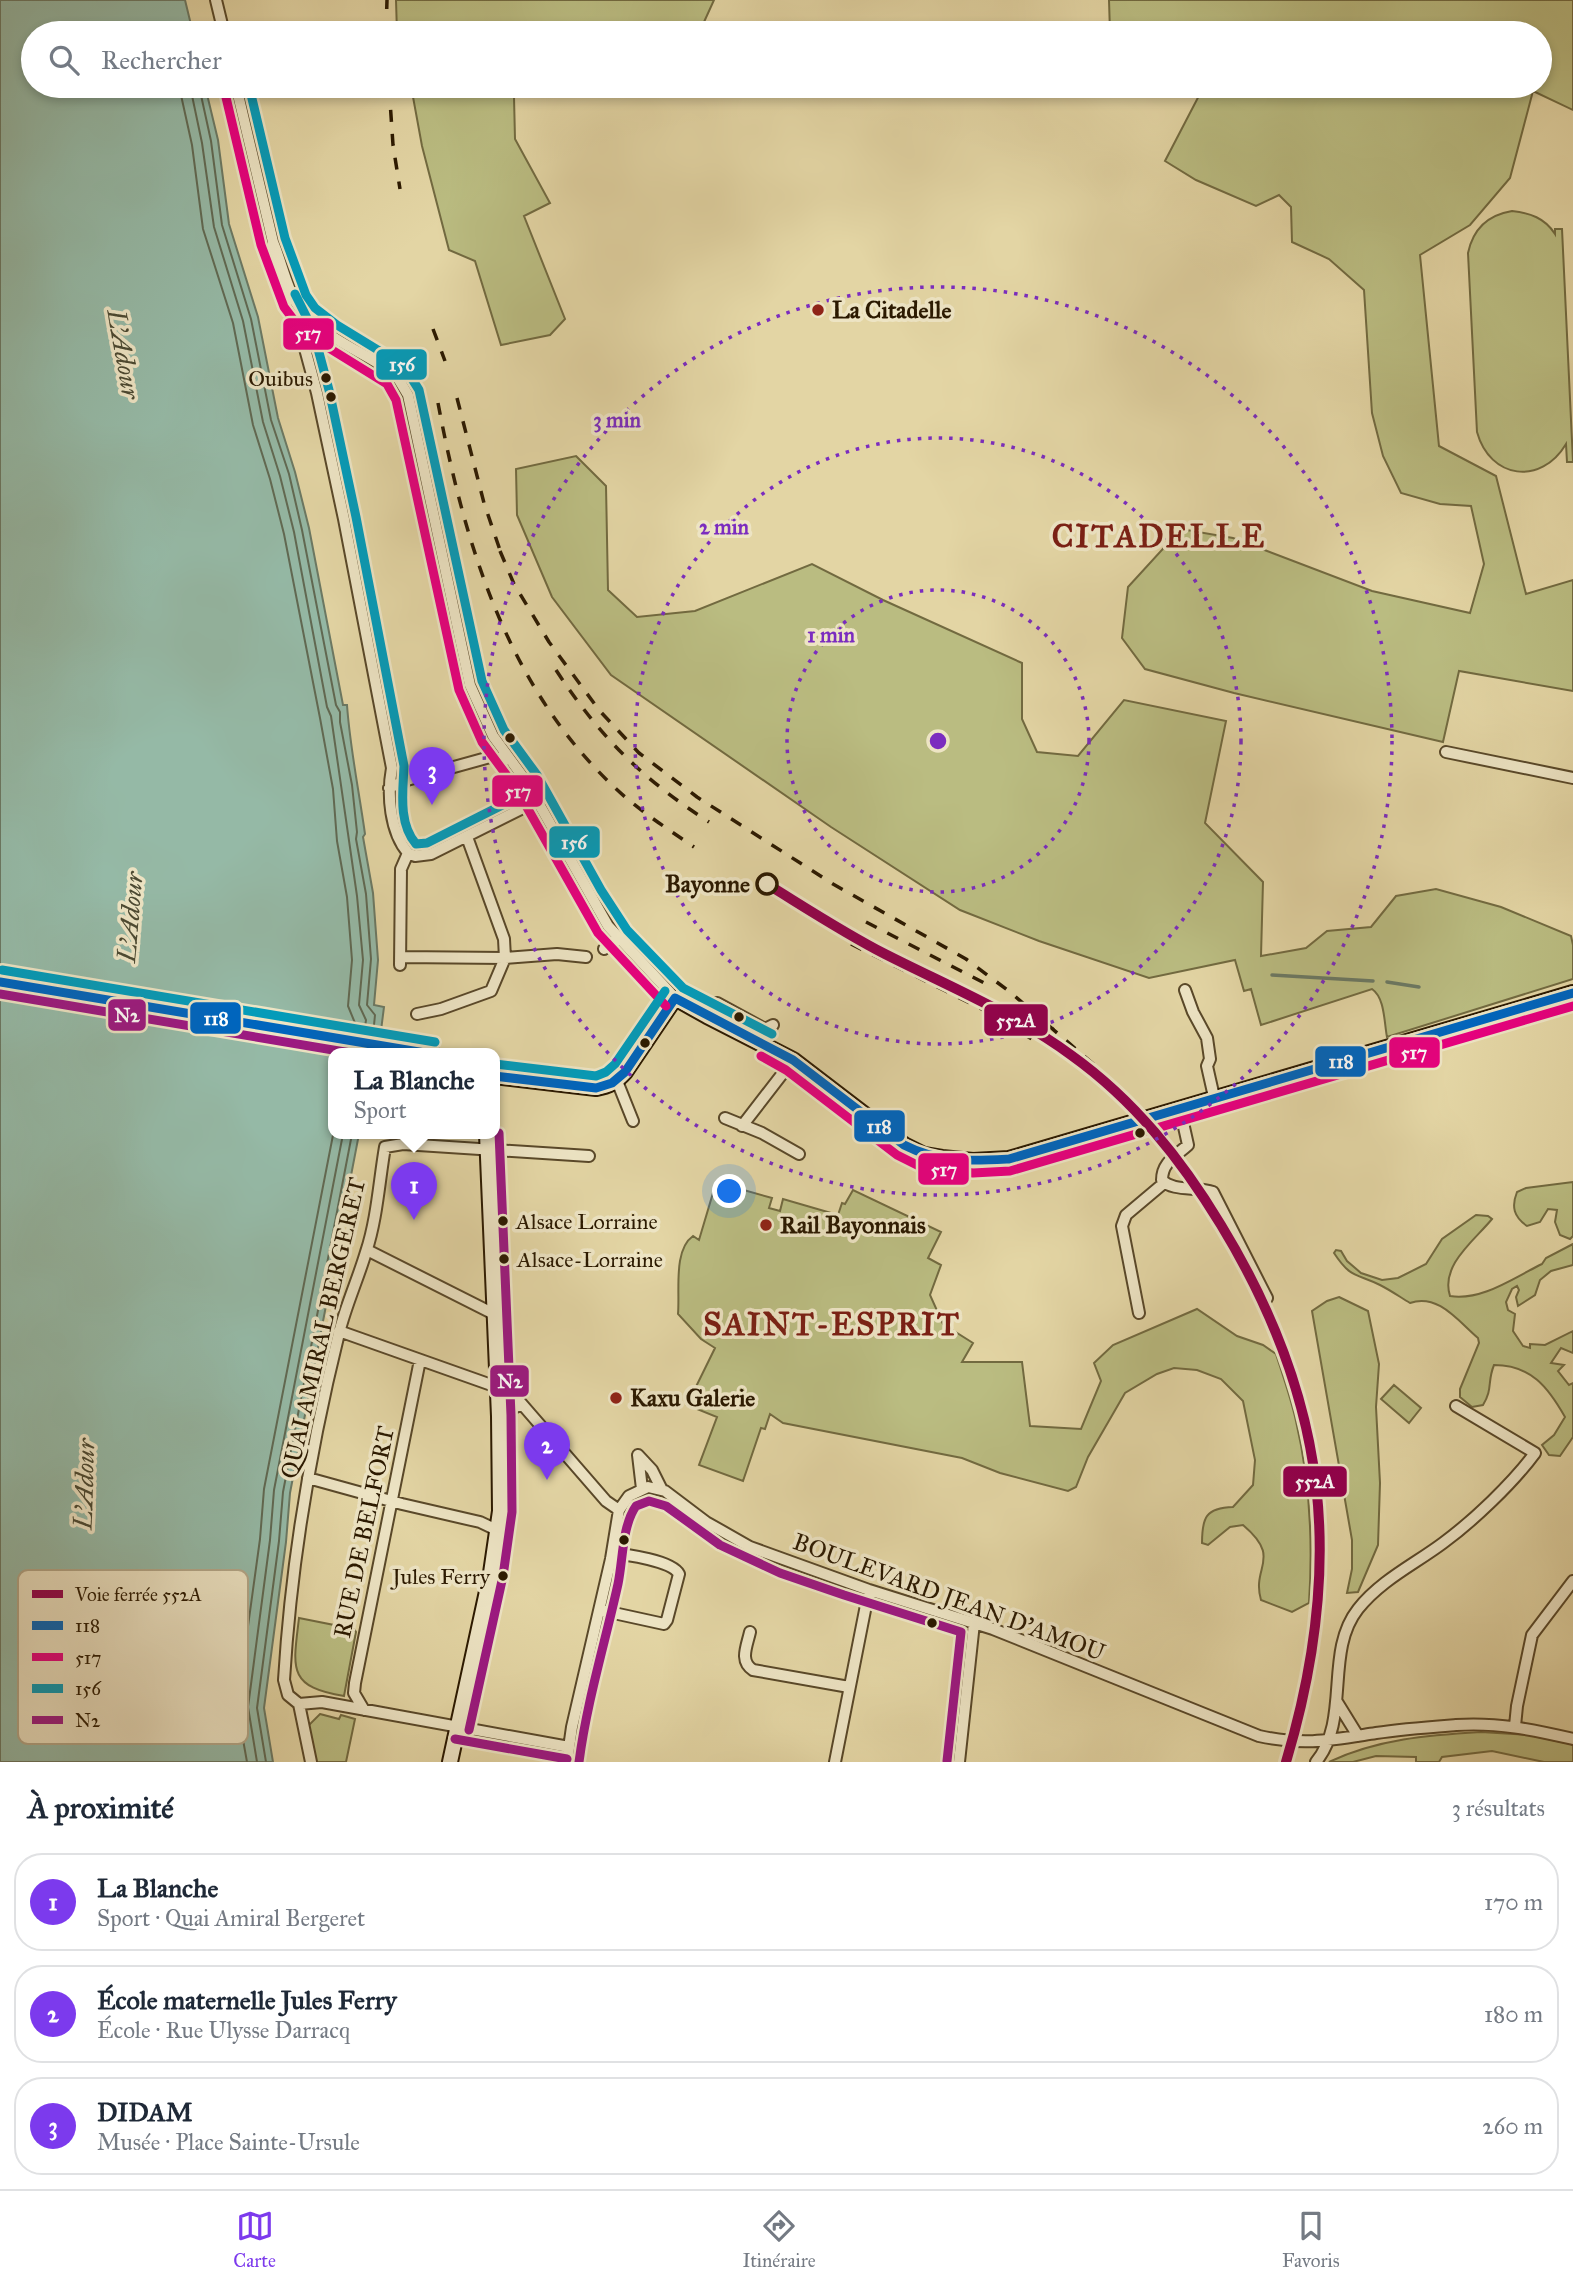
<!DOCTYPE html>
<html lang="fr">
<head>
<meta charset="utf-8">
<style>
	:root { --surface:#fff; --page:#f6f6f7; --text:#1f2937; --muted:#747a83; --line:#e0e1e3; --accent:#7c3aed }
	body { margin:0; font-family:"IM FELL Great Primer",serif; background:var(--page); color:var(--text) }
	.you { position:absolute; left:730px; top:1192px; width:24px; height:24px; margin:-18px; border:5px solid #fff; border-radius:50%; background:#1a73e8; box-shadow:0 0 0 10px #1a73e833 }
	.badge { display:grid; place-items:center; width:46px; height:46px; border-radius:50%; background:var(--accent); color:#fff; font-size:23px; font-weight:700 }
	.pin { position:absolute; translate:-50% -58px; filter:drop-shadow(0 2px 4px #0008) }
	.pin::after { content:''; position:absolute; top:37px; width:24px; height:21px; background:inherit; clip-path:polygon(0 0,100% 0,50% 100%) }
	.popup { position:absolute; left:328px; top:1048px; width:172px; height:91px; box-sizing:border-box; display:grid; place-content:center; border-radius:14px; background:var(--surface); filter:drop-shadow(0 2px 5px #0005); font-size:23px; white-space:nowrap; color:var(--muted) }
	.popup b { font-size:26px; color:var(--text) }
	.popup::after { content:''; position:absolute; left:50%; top:100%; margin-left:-14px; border:14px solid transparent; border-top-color:var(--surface) }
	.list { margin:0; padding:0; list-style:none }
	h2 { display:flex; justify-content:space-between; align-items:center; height:91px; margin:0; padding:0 28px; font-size:30px }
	h2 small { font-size:23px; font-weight:400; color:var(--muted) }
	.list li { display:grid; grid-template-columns:46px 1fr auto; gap:21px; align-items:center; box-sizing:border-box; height:98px; margin:0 14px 14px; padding:0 14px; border:2px solid var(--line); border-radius:28px }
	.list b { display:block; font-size:26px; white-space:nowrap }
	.list p { margin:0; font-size:23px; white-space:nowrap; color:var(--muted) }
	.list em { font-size:23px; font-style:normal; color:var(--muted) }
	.icon { flex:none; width:38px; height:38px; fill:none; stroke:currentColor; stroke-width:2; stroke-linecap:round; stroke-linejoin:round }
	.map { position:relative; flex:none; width:1573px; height:1762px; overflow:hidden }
	.search { position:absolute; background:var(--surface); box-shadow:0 4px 10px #0003; left:21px; right:21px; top:21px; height:77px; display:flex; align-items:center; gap:18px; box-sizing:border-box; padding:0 24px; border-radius:38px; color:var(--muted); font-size:26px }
	.sheet { height:427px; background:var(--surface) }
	nav { display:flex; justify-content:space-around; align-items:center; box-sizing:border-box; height:98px; border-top:2px solid var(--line); background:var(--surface); font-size:19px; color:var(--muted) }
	nav a { display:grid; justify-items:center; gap:4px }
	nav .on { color:var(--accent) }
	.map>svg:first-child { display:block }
	.green { fill:#babc81; stroke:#726a40; stroke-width:2 }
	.water { fill:#95b9a6; stroke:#6b7964; stroke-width:2 }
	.pier { fill:#e3d5a4 }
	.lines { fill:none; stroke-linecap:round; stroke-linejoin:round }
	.shore { stroke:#606953; stroke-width:2 }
	.stream { stroke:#6b7964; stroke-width:3.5 }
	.minor-casing { stroke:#594829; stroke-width:14 }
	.secondary-casing { stroke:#2b1900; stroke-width:18 }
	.minor { stroke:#ede4c4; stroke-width:10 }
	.secondary { stroke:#ede4c4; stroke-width:14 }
	.rail { stroke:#2b1900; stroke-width:3.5; stroke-dasharray:12 12; stroke-linecap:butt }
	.bus-1-casing { stroke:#ede4c4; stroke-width:14 }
	.bus-2-casing { stroke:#ede4c4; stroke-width:14 }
	.bus-3-casing { stroke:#ede4c4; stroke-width:14 }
	.bus-4-casing { stroke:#ede4c4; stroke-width:14 }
	.bus-1 { stroke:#0065bd; stroke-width:9 }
	.bus-2 { stroke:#e6007e; stroke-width:9 }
	.bus-3 { stroke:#049bb9; stroke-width:9 }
	.bus-4 { stroke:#9c1981; stroke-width:9 }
	.rail-1-casing { stroke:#ede4c4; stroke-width:16 }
	.rail-1 { stroke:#92004c; stroke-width:10 }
	.ring { fill:none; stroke:#7b2cbf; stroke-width:3.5; stroke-dasharray:3.5 7 }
	.poi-dot { fill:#8f2418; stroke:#ede4c4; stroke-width:2.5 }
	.bus-dot { fill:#2b1900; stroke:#ede4c4; stroke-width:2.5 }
	.stop-dot { fill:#ede4c4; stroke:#2b1900; stroke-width:3.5 }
	.labels { text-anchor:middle; stroke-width:7; stroke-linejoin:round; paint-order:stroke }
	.bus-label { font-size:22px; fill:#2b1900; stroke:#ede4c4; text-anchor:end }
	.poi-label { font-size:24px; font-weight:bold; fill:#2b1900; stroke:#ede4c4; text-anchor:start }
	.stop-label { font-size:24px; font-weight:bold; fill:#2b1900; stroke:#ede4c4; text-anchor:end }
	.street-label { font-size:24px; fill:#2b1900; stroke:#ede4c4 }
	.water-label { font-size:26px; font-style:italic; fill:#4b4932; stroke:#ede4c4 }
	.district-label { font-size:32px; font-weight:bold; letter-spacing:2px; fill:#7a1f14; stroke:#ede4c4 }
	.key { fill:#ede4c4; stroke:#b3a789; stroke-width:2 }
	.key-label { font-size:19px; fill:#2b1900 }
	.centre { fill:#7b2cbf; stroke:#ede4c4; stroke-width:3.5 }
	.ring-label { font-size:21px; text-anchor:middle; font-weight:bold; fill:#7b2cbf; stroke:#ede4c4; stroke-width:7; stroke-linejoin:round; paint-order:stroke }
	.line-badge { stroke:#ede4c4; stroke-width:2.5 }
	.badge-label { font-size:19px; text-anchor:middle; font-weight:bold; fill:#fff }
</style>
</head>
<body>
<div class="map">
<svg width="1573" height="1762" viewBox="0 0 1573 1762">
	<rect width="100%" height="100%" fill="#e3d5a4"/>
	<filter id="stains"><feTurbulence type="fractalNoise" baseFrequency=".00286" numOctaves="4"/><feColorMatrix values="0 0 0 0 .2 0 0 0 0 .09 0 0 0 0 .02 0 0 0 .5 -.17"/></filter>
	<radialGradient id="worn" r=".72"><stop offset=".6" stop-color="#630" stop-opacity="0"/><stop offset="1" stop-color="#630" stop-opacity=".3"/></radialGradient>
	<!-- green -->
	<path class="green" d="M396,0H714L704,22L690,33H397Z
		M1109,0H1573V110L1533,91L1510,178L1470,225L1420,255L1439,446L1496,476L1526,594L1573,580V691L1459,671L1443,742L1234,693L1145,669L1122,638L1128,587L1181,529L1233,538L1372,591L1470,613L1484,564L1471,506L1440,504L1401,493L1383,456L1372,413L1364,290L1329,259L1292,242L1291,207L1279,195L1256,206L1196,180L1165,161L1204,86H1540V33H1118L1110,32Z
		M411,86H564L514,97L515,139L550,203L524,216L565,319L550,335L501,345L475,261L449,250L422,146Z
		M1512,211C1530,213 1545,218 1555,234V229H1562L1573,462H1567L1566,444C1541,486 1490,479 1477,432L1468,253C1473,229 1488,215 1512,211Z
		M576,456L606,486L608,590L637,617L695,611L812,564L883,600L1022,663V719L1037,752L1078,756L1124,700L1226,721L1205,823L1263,882L1261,956L1306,948L1327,931L1371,927L1396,896L1436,889L1501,907L1571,936L1573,945V979L1387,1037C1384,1022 1385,998 1372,989L1261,1025L1251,989L1244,991L1235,960L1149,978L1039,941L960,910L831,827L611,675L552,597L517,515L516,469Z
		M1573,1182V1236L1570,1239L1560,1235L1555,1222L1557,1210L1548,1209L1540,1222L1527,1226C1514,1217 1511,1207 1517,1192L1526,1188Z
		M726,1185L772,1198L769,1208L780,1211L783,1199L838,1215L842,1203L845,1204L853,1190L941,1232L928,1258L941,1265L930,1295L943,1324L973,1343L962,1362H1022L1030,1426L1081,1429L1101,1381L1094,1363L1113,1345L1197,1309L1237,1336L1263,1345L1276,1354C1283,1376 1291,1398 1296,1421C1310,1481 1313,1542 1309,1603L1292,1612L1261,1600C1251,1566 1283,1559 1243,1525L1230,1527L1208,1545L1202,1543C1202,1517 1206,1508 1233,1507L1253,1485L1255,1460L1243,1401L1221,1379L1197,1370L1174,1368L1157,1374L1125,1393L1088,1457L1076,1487L1068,1491L1000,1473L962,1458L783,1423L770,1414L765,1429L761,1428L743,1481L699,1465L717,1417L687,1405L715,1348L701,1339L678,1314C680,1291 673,1250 693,1236L699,1240L713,1193Z
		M1476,1215L1488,1216L1492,1219C1475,1240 1440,1265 1450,1296C1482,1301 1513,1278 1542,1264L1546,1258L1573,1244V1265L1551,1271L1540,1280L1535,1295L1518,1306L1516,1297L1519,1290L1517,1286L1512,1289L1506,1302L1508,1310L1515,1314L1513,1331L1523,1346L1530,1348V1344L1545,1345L1573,1331V1353L1561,1348L1551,1363L1564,1365L1558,1371L1569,1385L1573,1383V1437L1560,1456L1549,1455L1542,1445L1554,1435L1565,1417C1548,1387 1531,1365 1494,1365C1487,1382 1493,1389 1483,1405L1472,1407L1460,1397V1389L1479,1343L1478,1338C1458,1321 1438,1293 1410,1303C1400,1297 1390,1290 1380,1285C1356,1273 1351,1279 1334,1253L1336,1250L1341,1251L1347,1261L1361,1273L1382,1280L1398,1278L1426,1264L1442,1239Z
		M1339,1297L1368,1311L1379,1364L1376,1407L1380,1483L1378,1545L1358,1592L1347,1593L1352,1569V1540L1312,1311L1327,1301Z
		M1394,1385L1421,1408L1409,1423L1381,1399Z
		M299,1618L354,1629L356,1632L344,1696C287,1687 293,1668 299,1618Z
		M320,1714L339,1719L341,1715L355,1719L346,1762H315L306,1728Z
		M1481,1732L1529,1735L1571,1744L1573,1745V1762H1544L1492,1751L1442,1757L1439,1762H1416V1757L1376,1756L1353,1762H1329C1377,1739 1429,1735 1481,1732Z"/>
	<!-- water -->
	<path class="water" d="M0,0H185L193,33H33V86H205L218,140L229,224L258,317L278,418L295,472L309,528L343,705H347C350,748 359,791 365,834L363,837L373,893L378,960L374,1005L384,1007L378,1054H334V1134H359L290,1493L286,1542L264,1708L273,1762H0Z"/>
	<!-- pier -->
	<path class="pier" d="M0,968L384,1033L381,1054L333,1055L0,998Z"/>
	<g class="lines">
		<!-- shore -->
		<path class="shore" d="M179,86L192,145L203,229L233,323L253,425L270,479L284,534L320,718L333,789L337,841L347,897L352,960L348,1006L355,1023L354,1032
			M190,86L202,143L214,227L243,321L263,422L280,476L294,532L327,707L331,716L357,896L363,960L359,1005L366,1020L364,1034
			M199,86L211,141L222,225L251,319L271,420L289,474L302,530L336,705L340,712V722L352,785L357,832L356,839L366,894L371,959L367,1005L375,1015L373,1035
			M247,1762L237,1706L260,1539L264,1489L334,1130
			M257,1762L248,1707L270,1540L274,1490L343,1134
			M266,1762L257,1708L279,1541L283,1492L352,1134"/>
		<!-- stream -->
		<path class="stream" d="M1272,975L1373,981
			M1387,982L1419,987"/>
		<!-- minor casing -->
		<g class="minor-casing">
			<path id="minor" d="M216,0L224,33
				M236,86L273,242V264L287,309L301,334L317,393L344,519L392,768C387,795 390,832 408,853
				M273,242C281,261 286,285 296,303C313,332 359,350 387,369L396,375L408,395L470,685L493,736L526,781L608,926L675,998
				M306,350L330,335
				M1446,752L1573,778
				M389,788L407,780L490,757L510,760
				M408,853L415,856L431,854L537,801
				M604,949L618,938
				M400,957L505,958L557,954L586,957
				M400,965L401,869L408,853
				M1185,990L1193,1012L1207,1038L1210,1059L1207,1066L1214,1097
				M694,1009L717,1003L765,1029L773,1025
				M417,1014L441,1009L491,991L505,958L504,939L467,837
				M617,1081L633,1121
				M1180,1109L1188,1145C1176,1156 1162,1162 1162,1180C1173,1192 1197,1186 1213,1192L1267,1298
				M725,1118L762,1133L799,1154
				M742,1126L793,1060
				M367,1250L494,1314
				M1139,1313L1122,1226L1126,1215L1164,1183
				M339,1331L497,1387L514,1395L606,1501L619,1510
				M499,1416L521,1404
				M638,1455L652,1470L662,1490
				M638,1455L642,1489
				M308,1478L402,1504L480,1522L499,1531
				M600,1610L664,1624L667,1620L679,1574C672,1561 627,1554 612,1554
				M750,1632C747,1646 739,1661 753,1670L849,1687
				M1337,1702L1358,1736
				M299,1704L322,1702L569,1747
				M364,1710L354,1693L355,1683L420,1360
				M1515,1726L1517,1706L1532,1635L1573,1581
				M311,1762L299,1704L288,1695L284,1680C291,1563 311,1446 339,1333C346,1305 358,1279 366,1252C377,1219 379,1182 385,1147L403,1144L589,1156
				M567,1762L572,1727L611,1559L619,1510L629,1496L648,1487L665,1491L706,1522L750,1547L869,1590L993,1629L1259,1736C1305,1746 1331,1740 1376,1733C1402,1729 1430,1727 1456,1725C1497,1722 1534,1730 1573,1739
				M835,1762L869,1590
				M959,1762L974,1623
				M1316,1762C1351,1719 1324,1652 1358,1609C1381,1580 1415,1564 1443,1543C1473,1521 1513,1483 1535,1453L1456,1406"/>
		</g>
		<!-- secondary casing -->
		<g class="secondary-casing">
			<path id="secondary" d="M0,982L433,1054
				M494,1076L596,1088C609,1086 616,1082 625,1072L675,998L707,1016L793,1060L904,1145L924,1155L942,1158L973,1161L1009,1159L1573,993
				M450,1762L491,1573L500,1511L499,1416L487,1134"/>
		</g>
		<!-- minor -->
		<use href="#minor" class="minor"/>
		<!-- secondary -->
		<use href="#secondary" class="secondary"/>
		<!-- rail -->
		<path class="rail" d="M386,33L387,0
			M389,86L393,145L400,189
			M433,329L445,361
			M457,398L484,503L503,559
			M438,403C464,541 506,683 610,783C635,808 665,827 694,847
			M500,551L514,584L549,642L599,710L639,753L697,797L833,884L966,959L1010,992L1054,1030
			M556,670C600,737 641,778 709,822
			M866,922L994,988
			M851,944L980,1008L1040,1044
			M1048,1025L1099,1069"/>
		<!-- bus-1 casing -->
		<g class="bus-1-casing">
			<path id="bus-1" d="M0,982L431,1054
				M675,998L793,1060L904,1145C939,1163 970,1161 1009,1159L1573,993
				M494,1076L596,1088L612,1083L625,1072L675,998"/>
		</g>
		<!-- bus-2 casing -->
		<g class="bus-2-casing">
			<path id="bus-2" d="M224,89L261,245L284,307L299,327L324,345L387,384L396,400L459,690L482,742L516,788L598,933L666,1006
				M761,1056L786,1070L897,1155L919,1166L973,1173L1010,1171L1573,1006"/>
		</g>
		<!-- bus-3 casing -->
		<g class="bus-3-casing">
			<path id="bus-3" d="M249,86L285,238L306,295L315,308L337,325L404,366L419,390L482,681L504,730L537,775L601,890L627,930L683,988L772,1034
				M295,294L313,330L329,390L356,517L404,766C403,791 398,823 416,844L427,843L532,790
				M2,970L435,1042
				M495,1064L596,1076L606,1072L615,1064L665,991"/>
		</g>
		<!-- bus-4 casing -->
		<g class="bus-4-casing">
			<path id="bus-4" d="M0,994L357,1054
				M469,1730L503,1576L512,1512L511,1415L499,1133
				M455,1739L567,1759
				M579,1762C587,1701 605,1643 618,1584C623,1560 622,1526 636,1506L649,1501L666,1506L720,1545L780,1573L844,1595L961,1632L947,1761"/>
		</g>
		<!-- bus-1 -->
		<use href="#bus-1" class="bus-1"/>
		<!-- bus-2 -->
		<use href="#bus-2" class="bus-2"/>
		<!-- bus-3 -->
		<use href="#bus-3" class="bus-3"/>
		<!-- bus-4 -->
		<use href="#bus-4" class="bus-4"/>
		<!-- rail-1 casing -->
		<g class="rail-1-casing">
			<path id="rail-1" d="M767,884C806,908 844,933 885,954C948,986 1014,1013 1071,1055C1134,1100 1181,1159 1221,1225C1329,1402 1345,1565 1286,1762"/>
		</g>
		<!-- rail-1 -->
		<use href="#rail-1" class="rail-1"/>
	</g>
	<!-- distance rings -->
	<g class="ring">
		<circle cx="938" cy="741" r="151"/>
		<circle cx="938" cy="741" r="303"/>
		<circle cx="938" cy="741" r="454"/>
	</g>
	<!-- markers -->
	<g class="poi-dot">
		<circle cx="818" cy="310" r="7"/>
		<circle cx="766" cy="1225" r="7"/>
		<circle cx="616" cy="1398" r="7"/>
	</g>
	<g class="bus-dot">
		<circle cx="326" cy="378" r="6"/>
		<circle cx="331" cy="397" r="6"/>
		<circle cx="510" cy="738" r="6"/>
		<circle cx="739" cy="1017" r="6"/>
		<circle cx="645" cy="1043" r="6"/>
		<circle cx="1140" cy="1133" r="6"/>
		<circle cx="503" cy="1221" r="6"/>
		<circle cx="504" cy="1259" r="6"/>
		<circle cx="624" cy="1540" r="6"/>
		<circle cx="503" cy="1576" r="6"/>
		<circle cx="932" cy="1623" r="6"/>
	</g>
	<circle class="stop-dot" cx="767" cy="884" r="10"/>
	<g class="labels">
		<!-- bus labels -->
		<g class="bus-label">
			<text x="313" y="386">Ouibus</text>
			<text x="516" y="1229" text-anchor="start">Alsace Lorraine</text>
			<text x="517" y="1267" text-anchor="start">Alsace-Lorraine</text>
			<text x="490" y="1584">Jules Ferry</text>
		</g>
		<!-- poi labels -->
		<g class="poi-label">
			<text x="832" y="318">La Citadelle</text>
			<text x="780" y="1233">Rail Bayonnais</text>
			<text x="630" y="1406">Kaxu Galerie</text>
		</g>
		<!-- stop labels -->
		<g class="stop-label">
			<text x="750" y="892">Bayonne</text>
		</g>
		<!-- street labels -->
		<g class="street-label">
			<text transform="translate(323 1328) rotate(-77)" y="8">QUAI AMIRAL BERGERET</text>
			<text transform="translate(364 1532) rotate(-78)" y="8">RUE DE BELFORT</text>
			<text transform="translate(949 1597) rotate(20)" y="8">BOULEVARD JEAN D'AMOU</text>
		</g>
		<!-- water labels -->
		<g class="water-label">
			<text transform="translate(124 354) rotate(80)" y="9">L'Adour</text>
			<text transform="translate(130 917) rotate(-85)" y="9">L'Adour</text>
			<text transform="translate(84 1484) rotate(-88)" y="9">L'Adour</text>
		</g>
		<!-- district labels -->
		<g class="district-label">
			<text x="1159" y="547">CITADELLE</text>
			<text x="832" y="1335">SAINT-ESPRIT</text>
		</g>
	</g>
	<!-- legend -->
	<rect x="18" y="1570" width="230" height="174" rx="10" class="key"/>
	<rect x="32" y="1590" width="31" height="8" fill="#92004c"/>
	<rect x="32" y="1621" width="31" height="9" fill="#0065bd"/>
	<rect x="32" y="1653" width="31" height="8" fill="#e6007e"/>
	<rect x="32" y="1684" width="31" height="9" fill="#049bb9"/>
	<rect x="32" y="1716" width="31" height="8" fill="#9c1981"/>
	<g class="key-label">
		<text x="75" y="1601">Voie ferrée 552A</text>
		<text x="75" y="1632">118</text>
		<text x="75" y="1664">517</text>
		<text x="75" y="1695">156</text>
		<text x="75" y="1727">N2</text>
	</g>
	<circle cx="938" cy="741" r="10" class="centre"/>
	<g class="ring-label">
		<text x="617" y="427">3 min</text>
		<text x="724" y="534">2 min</text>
		<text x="831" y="642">1 min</text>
	</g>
	<g class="line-badge">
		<rect x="282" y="317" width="53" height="34" rx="7" fill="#e6007e"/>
		<rect x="375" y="348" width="53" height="33" rx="7" fill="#049bb9"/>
		<rect x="491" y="774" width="53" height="34" rx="7" fill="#e6007e"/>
		<rect x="548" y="825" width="53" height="34" rx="7" fill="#049bb9"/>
		<rect x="107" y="998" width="40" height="34" rx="7" fill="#9c1981"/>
		<rect x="189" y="1001" width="53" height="34" rx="7" fill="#0065bd"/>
		<rect x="983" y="1003" width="66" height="34" rx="7" fill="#92004c"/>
		<rect x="1388" y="1036" width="53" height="33" rx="7" fill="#e6007e"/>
		<rect x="1314" y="1045" width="53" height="33" rx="7" fill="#0065bd"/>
		<rect x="853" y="1109" width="53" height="34" rx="7" fill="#0065bd"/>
		<rect x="917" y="1152" width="53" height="34" rx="7" fill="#e6007e"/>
		<rect x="489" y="1364" width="41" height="34" rx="7" fill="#9c1981"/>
		<rect x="1282" y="1465" width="66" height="33" rx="7" fill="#92004c"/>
	</g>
	<g class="badge-label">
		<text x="308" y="340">517</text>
		<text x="402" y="371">156</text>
		<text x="518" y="798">517</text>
		<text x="574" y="849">156</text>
		<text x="127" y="1022">N2</text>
		<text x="216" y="1025">118</text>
		<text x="1016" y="1027">552A</text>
		<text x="1414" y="1059">517</text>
		<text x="1341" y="1068">118</text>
		<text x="879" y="1133">118</text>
		<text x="944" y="1176">517</text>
		<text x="510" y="1388">N2</text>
		<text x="1315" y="1488">552A</text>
	</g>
	<rect width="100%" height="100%" filter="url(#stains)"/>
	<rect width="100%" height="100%" fill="url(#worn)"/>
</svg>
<div class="you"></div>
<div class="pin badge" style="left:414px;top:1220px">1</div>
<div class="popup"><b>La Blanche</b>Sport</div>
<div class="pin badge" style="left:547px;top:1480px">2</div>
<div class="pin badge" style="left:432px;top:805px">3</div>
<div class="search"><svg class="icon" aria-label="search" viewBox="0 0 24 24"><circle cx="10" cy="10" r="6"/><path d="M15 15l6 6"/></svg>Rechercher</div>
</div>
<section class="sheet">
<h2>À proximité<small>3 résultats</small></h2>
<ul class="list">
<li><span class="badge">1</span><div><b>La Blanche</b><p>Sport · Quai Amiral Bergeret</p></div><em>170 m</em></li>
<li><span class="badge">2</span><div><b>École maternelle Jules Ferry</b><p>École · Rue Ulysse Darracq</p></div><em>180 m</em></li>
<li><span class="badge">3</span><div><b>DIDAM</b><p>Musée · Place Sainte-Ursule</p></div><em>260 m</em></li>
</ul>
</section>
<nav>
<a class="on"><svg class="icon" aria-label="map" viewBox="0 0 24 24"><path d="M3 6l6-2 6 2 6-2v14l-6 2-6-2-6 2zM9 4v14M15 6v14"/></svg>Carte</a>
<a><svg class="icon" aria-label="directions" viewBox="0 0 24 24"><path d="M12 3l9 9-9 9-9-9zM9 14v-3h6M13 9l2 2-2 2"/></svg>Itinéraire</a>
<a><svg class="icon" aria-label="saved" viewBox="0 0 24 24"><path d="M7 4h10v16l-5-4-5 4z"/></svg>Favoris</a>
</nav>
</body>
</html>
